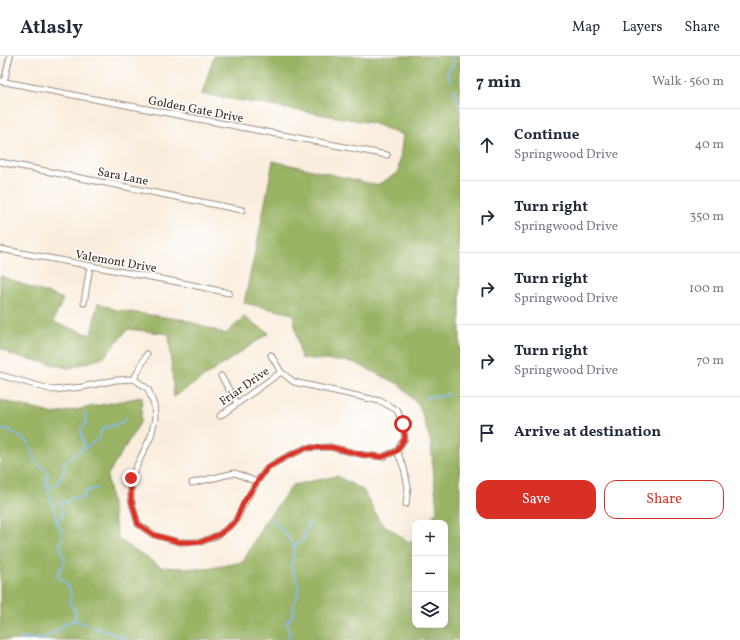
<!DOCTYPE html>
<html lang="en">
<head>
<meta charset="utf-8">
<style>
	:root { --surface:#fff; --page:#f2f2f3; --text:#1f2937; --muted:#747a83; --line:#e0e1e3; --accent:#d93025 }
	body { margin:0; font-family:Vollkorn,serif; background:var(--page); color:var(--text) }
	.controls { position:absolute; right:12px; bottom:12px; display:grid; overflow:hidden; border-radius:8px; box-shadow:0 4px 16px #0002 }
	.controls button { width:36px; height:36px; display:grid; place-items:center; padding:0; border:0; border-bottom:1px solid var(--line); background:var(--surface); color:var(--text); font:20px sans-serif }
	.stop { position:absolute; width:12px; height:12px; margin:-9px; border:3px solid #d93025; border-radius:50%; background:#fff }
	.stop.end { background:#d93025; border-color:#fff; box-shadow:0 1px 4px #0008 }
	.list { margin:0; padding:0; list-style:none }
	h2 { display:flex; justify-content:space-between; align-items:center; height:52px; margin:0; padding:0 16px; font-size:17px }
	h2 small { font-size:13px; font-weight:400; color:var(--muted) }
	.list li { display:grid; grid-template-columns:26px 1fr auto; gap:12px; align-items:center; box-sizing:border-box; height:72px; padding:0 16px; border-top:1px solid var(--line) }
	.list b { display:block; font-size:15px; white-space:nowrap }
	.list p { margin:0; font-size:13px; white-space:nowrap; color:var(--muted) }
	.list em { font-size:13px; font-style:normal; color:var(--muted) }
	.actions { display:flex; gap:8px; padding:12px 16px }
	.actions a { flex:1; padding:9px 0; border:1px solid var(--accent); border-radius:12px; text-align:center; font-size:14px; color:var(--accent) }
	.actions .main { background:var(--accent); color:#fff }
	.icon { flex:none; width:22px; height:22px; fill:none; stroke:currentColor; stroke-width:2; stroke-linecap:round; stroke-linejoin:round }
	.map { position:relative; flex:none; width:460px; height:584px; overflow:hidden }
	header { display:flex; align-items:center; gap:24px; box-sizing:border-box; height:56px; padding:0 20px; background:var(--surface); border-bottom:1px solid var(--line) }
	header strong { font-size:19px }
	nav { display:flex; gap:22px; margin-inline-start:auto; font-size:14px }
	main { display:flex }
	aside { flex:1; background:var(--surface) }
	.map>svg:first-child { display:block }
	.forest { fill:#9ab365; stroke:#6a6e42 }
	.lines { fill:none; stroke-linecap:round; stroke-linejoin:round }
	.stream { stroke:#84bdf5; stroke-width:1.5 }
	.minor-casing { stroke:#9a8c7e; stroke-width:7 }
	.minor { stroke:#fff; stroke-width:5 }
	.route { stroke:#d93025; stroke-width:5 }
	.labels { text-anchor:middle; stroke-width:3; stroke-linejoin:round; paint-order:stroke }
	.street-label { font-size:12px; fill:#3b2a1e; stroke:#fff }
</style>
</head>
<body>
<header>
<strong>Atlasly</strong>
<nav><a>Map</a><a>Layers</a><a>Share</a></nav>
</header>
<main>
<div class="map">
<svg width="460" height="584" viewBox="0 0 460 584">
	<rect width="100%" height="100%" fill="#fff"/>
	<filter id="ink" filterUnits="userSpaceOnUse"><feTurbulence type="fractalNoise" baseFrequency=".025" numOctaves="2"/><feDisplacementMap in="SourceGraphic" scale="8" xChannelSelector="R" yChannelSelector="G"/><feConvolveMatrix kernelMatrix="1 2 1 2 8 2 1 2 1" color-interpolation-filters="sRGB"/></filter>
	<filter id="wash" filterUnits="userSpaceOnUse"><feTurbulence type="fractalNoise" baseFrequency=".012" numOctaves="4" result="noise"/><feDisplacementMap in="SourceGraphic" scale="16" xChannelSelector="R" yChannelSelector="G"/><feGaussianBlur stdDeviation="0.9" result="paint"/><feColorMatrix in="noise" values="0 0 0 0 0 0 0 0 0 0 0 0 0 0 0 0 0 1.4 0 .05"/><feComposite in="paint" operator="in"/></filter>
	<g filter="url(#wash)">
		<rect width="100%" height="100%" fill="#f9eddd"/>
		<!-- forest -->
		<path class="forest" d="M214,0H460V584H0V344L54,358L142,341L141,365L107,420L118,483L161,511L206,513L243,506L264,467L293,429L337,420L363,434L380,466L410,487L415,481V569H445V467H427L437,455L431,387L420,351L399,328L353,306L301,302L293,258L244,247L261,168L273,105L377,129L398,117L403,79L372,67L202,38Z
			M0,220L63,243L53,266L91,279L98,247L116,254L185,264L226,278L244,261L269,277L174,341L169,278L128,273L103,302L69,312L12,299L0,292Z"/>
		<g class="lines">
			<!-- stream -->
			<path class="stream" d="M451,26C450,17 442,20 453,10V5L451,2L452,0
				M453,33L460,50
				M460,87L459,92L460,95
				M456,337L460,336
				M426,342L431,340L441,341L449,338
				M0,374L8,373L28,386L35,405L49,417L46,423L48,432
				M84,393L81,372L86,368L85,357
				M270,463C283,473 286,477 294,491
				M57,465L63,459L61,446H68L72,441L76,442H84L85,436L97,432
				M74,564L76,556L69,545L72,538L66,527L57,519L65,505L60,489L63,480L57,465L48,432L57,428L64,416V406L100,382L102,373L123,366L126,361
				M20,584L23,582L38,583L46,581L52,577L57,576L63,569L74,564L124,582L127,584
				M285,584L290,579L287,566L294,557L293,549L298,539V526L291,511L294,491L304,483V477L310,467"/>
		</g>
	</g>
	<g filter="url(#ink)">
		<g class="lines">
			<!-- minor casing -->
			<g class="minor-casing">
				<path id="minor" d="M0,25L387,99
					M4,26L10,0
					M0,106L242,154
					M0,193L188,228L229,237
					M84,247L90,210
					M0,319L53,334L82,331L116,324L134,323L148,333L154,349L155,363L151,380L131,422V443L138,468L154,479L179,486H201L220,478L235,466L245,446L257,426L268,411L286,401L306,392L330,391L364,399L382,401L397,395L405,382L403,368L397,354L380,345L294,326L281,316L271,299
					M221,320L237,347
					M134,323L147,298
					M220,360L281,316
					M397,395L404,412L408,431L406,448
					M192,427L235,417L257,426"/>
			</g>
			<!-- minor -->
			<use href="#minor" class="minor"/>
		</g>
	</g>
	<g class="lines" filter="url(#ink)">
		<!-- route -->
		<path class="route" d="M131,422V443L138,468L154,479L179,486H201L220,478L235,466L244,446L257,426L268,411L286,401L306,392L330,391L364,399L382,401L397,395L405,382L403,368"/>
	</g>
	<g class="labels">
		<!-- street labels -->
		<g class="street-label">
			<text transform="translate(196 53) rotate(11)" y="4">Golden Gate Drive</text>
			<text transform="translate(123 120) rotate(11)" y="4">Sara Lane</text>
			<text transform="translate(116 205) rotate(10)" y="4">Valemont Drive</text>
			<text transform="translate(244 330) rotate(-35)" y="4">Friar Drive</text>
		</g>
	</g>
</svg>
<div class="controls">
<button>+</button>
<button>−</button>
<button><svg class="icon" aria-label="layers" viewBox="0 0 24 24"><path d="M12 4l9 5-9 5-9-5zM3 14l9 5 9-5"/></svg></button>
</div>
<div class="stop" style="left:403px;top:368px"></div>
<div class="stop end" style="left:131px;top:422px"></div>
</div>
<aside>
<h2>7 min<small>Walk · 560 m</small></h2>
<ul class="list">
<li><svg class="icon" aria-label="ahead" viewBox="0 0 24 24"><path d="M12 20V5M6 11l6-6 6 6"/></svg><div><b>Continue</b><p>Springwood Drive</p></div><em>40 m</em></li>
<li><svg class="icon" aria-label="right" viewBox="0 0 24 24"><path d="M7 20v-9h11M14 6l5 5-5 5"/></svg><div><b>Turn right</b><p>Springwood Drive</p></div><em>350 m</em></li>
<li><svg class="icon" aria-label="right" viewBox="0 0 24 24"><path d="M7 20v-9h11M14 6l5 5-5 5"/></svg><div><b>Turn right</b><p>Springwood Drive</p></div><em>100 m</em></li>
<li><svg class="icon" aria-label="right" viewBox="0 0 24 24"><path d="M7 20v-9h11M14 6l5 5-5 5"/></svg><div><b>Turn right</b><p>Springwood Drive</p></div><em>70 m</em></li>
<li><svg class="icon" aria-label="arrive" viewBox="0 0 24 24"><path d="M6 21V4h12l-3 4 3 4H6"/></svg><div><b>Arrive at destination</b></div></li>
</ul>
<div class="actions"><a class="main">Save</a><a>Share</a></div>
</aside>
</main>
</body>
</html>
